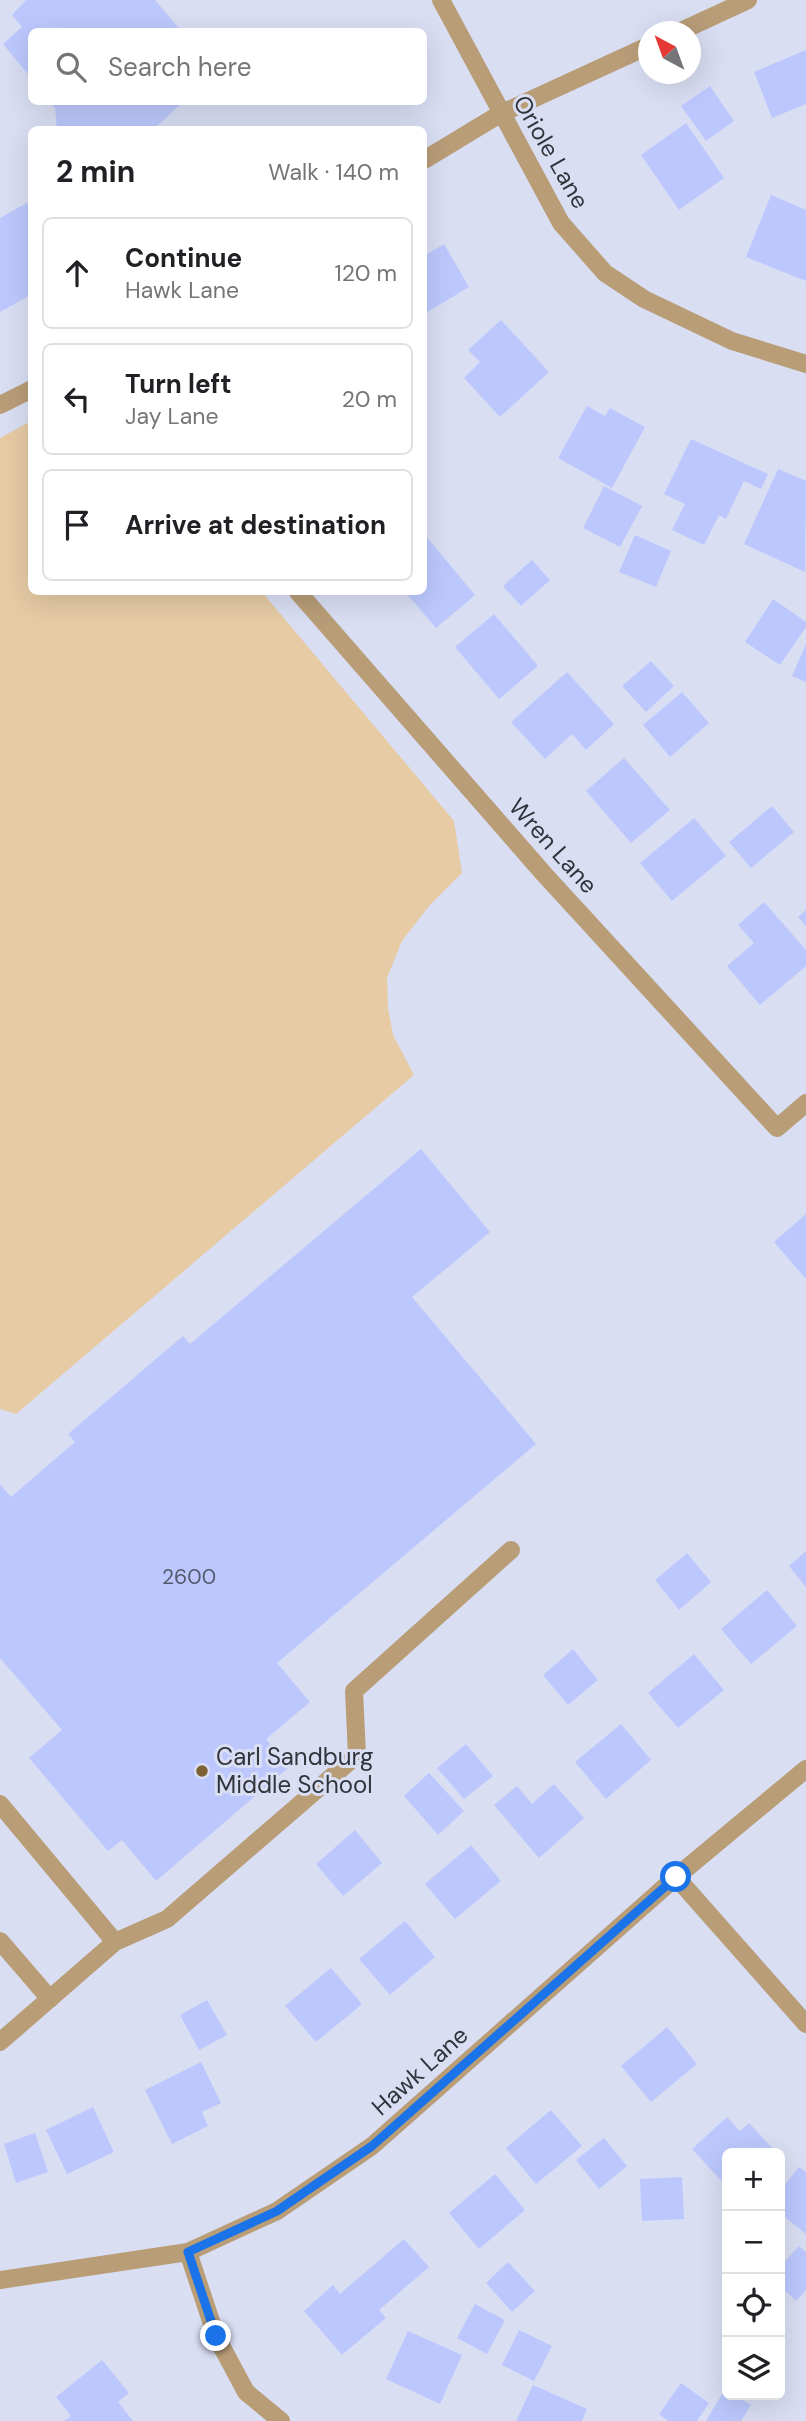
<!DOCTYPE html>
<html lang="en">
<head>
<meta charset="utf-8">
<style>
	:root { --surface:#fff; --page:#f2f2f2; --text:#202124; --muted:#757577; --line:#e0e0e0 }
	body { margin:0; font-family:"DM Sans",sans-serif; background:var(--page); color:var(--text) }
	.controls { position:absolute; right:21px; bottom:21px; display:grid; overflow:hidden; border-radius:10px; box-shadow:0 7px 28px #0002 }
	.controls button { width:63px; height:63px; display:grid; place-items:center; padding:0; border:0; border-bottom:2px solid var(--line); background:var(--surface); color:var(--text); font:35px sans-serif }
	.compass { position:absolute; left:638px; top:21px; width:63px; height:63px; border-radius:50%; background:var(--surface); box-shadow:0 7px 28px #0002; rotate:319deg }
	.stop { position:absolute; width:21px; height:21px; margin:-16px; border:5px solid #1a73e8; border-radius:50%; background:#fff }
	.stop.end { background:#1a73e8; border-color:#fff; box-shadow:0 2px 7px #0008 }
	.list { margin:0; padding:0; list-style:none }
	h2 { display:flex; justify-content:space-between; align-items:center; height:91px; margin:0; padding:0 28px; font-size:30px }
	h2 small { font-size:23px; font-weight:400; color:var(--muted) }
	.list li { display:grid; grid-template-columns:46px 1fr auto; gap:21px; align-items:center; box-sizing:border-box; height:112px; margin:0 14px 14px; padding:0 14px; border:2px solid var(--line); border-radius:10px }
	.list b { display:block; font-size:26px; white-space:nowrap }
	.list p { margin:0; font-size:23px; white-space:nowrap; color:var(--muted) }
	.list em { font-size:23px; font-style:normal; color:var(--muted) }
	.icon { flex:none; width:38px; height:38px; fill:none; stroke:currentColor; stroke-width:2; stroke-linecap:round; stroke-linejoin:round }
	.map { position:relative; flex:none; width:806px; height:2421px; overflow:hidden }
	.search { position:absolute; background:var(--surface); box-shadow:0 7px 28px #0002; left:28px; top:28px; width:399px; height:77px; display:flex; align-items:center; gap:18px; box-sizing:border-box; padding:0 24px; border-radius:10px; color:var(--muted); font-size:26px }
	.panel { position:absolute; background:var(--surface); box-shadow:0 7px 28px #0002; left:28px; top:126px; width:399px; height:469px; border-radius:10px }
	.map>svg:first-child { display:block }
	.green { fill:#e6cba4 }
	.building { fill:#bcc8fd }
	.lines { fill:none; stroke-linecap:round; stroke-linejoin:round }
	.lane { stroke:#b89d77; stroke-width:18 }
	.street { stroke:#b89d77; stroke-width:18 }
	.route { stroke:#1a73e8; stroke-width:9 }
	.poi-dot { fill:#7d6033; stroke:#d9def3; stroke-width:2.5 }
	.labels { text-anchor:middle; stroke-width:6; stroke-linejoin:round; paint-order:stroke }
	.number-label { font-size:21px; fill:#54596c }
	.street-label { font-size:24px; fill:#32343c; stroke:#d9def3 }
	.poi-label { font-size:24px; fill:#32343c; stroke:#d9def3; text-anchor:start }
</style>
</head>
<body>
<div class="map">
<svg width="806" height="2421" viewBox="0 0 806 2421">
	<rect width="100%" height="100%" fill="#d9def3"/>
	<!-- green -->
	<path class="green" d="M31,421L32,592H262L454,821L462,873L429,906L402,941L387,978L388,1008L393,1035L414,1075L16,1414L0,1409V438Z"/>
	<!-- building -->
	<path class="building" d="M26,0H155L182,32H32V79L3,44L22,27L12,15Z
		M806,50V104L772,118L754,72Z
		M710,86L734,121L706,141L681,106Z
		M50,102H183L157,126L159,130H57L55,108Z
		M686,123L724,178L679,210L641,155Z
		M771,195L806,210V281L746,257Z
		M32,200V294L0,312V218Z
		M444,244L469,287L424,314V256Z
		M501,320L549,372L500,417L464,378L480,362L468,350Z
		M587,406L605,416L610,408L645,427L612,488L558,458Z
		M691,439L768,474L761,489L744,481L726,519L719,515L704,545L672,530L685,504L664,494Z
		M778,469L806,481L805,572L744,544Z
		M604,486L642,506L620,547L583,528Z
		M424,534L475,595L436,628L405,592H424Z
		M635,535L671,551L656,587L619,572Z
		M532,560L550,580L521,606L503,586Z
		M773,599L806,622V627L780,665L745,642Z
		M494,614L538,666L499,699L455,647Z
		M806,644V682L792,676Z
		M651,661L674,686L646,712L622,686Z
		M567,672L614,724L586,750L572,734L545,759L511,722Z
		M682,692L709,723L670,757L643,725Z
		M624,758L670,810L631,843L586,791Z
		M772,806L794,832L751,868L729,842Z
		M694,818L726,856L672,901L640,863Z
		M764,902L806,950V966L760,1005L727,966L754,943L738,925Z
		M806,910V926L798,917Z
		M421,1149L490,1232L412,1297L536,1444L277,1663L310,1702L266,1739L289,1767L156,1881L122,1840L108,1851L29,1758L62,1730L0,1658V1484L11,1497L75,1442L68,1434L183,1336L190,1344Z
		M806,1214V1279L774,1242Z
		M806,1551V1587L789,1566Z
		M687,1553L711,1582L679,1610L655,1580Z
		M767,1590L797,1626L751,1664L721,1629Z
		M573,1649L598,1680L568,1705L543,1675Z
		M694,1654L724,1690L678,1728L648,1693Z
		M621,1724L651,1760L606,1799L575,1762Z
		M466,1744L493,1776L464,1799L437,1768Z
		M429,1773L464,1811L438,1835L404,1796Z
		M554,1784L584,1818L539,1858L494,1805L517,1786L532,1804Z
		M355,1830L382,1863L343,1896L316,1864Z
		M471,1845L501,1881L455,1919L425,1884Z
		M405,1921L435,1957L390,1995L359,1959Z
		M331,1968L362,2004L316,2042L285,2006Z
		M207,2000L227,2035L199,2050L180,2015Z
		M667,2027L697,2064L651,2102L621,2066Z
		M201,2062L221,2103L202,2112L208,2126L172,2144L145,2090Z
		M93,2107L114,2152L67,2174L46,2130Z
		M551,2110L582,2146L536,2184L506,2148Z
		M727,2117L740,2131L749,2123L776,2152L727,2153V2187L692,2149Z
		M35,2133L48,2172L16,2183L4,2144Z
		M604,2138L627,2166L599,2189L576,2160Z
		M799,2167L806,2172V2234L780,2213V2191Z
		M495,2174L525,2210L479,2249L449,2213Z
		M682,2177L684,2219L642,2221L640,2179Z
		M404,2239L429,2267L379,2310L386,2318L342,2355L304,2311L333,2285L340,2294Z
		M799,2246L806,2252V2290L796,2301L780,2286V2267Z
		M508,2262L535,2291L512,2312L486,2283Z
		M475,2304L505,2320L487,2354L457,2338Z
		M519,2330L552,2346L534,2381L502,2365Z
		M408,2331L462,2355L440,2404L386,2379Z
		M102,2360L129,2393L118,2402L133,2421H64L71,2416L56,2397Z
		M681,2383L709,2403L697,2421H668L659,2414Z
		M533,2385L587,2409L582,2421H516Z
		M725,2389L727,2395H734L751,2405L741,2421H706Z"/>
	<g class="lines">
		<!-- lane -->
		<path class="lane" d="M0,405L32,389
			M0,1804L115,1942L0,2042
			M0,1941L50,1999
			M115,1942L167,1919L357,1755L354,1691L511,1550"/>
		<!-- street -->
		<path class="street" d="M441,0L561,223L605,273L644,299L732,341L806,364
			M679,32L748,0
			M424,160L500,114L648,46
			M298,592L544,874L777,1128L806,1103
			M676,1877L806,2024
			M188,2252L216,2336L246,2392L281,2421
			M0,2280L188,2252L277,2211L372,2146L676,1877L806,1769"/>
	</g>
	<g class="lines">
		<!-- route -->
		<path class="route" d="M216,2336L188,2252L277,2211L372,2146L676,1877"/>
	</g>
	<!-- markers -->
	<circle class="poi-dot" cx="202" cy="1771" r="7"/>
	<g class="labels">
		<!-- number labels -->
		<g class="number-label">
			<text x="189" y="1584">2600</text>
		</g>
		<!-- street labels -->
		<g class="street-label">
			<text transform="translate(551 152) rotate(60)" y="8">Oriole Lane</text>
			<text transform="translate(553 846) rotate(48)" y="8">Wren Lane</text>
			<text transform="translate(420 2071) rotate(-42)" y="8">Hawk Lane</text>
		</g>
		<!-- poi labels -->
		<g class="poi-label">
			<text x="216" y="1765">Carl Sandburg<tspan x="216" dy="28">Middle School</tspan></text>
		</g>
	</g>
</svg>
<div class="controls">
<button>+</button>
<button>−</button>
<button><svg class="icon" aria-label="locate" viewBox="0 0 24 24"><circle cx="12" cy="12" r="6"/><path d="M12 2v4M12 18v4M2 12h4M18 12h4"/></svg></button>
<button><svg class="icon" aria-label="layers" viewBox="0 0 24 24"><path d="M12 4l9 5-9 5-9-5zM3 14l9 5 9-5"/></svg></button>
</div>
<svg class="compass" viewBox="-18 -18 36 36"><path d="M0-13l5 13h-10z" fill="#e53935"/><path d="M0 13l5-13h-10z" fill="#757577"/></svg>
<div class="stop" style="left:676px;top:1877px"></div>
<div class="stop end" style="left:216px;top:2336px"></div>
<div class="search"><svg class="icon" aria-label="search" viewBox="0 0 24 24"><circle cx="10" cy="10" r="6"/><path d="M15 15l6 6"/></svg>Search here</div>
<section class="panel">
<h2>2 min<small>Walk · 140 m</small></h2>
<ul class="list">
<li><svg class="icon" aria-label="ahead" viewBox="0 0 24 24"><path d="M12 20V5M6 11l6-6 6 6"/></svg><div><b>Continue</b><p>Hawk Lane</p></div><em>120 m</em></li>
<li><svg class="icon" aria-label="left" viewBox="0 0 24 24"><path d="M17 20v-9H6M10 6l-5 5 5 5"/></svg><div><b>Turn left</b><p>Jay Lane</p></div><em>20 m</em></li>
<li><svg class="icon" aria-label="arrive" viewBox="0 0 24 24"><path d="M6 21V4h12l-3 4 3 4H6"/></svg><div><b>Arrive at destination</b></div></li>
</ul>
</section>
</div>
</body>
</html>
